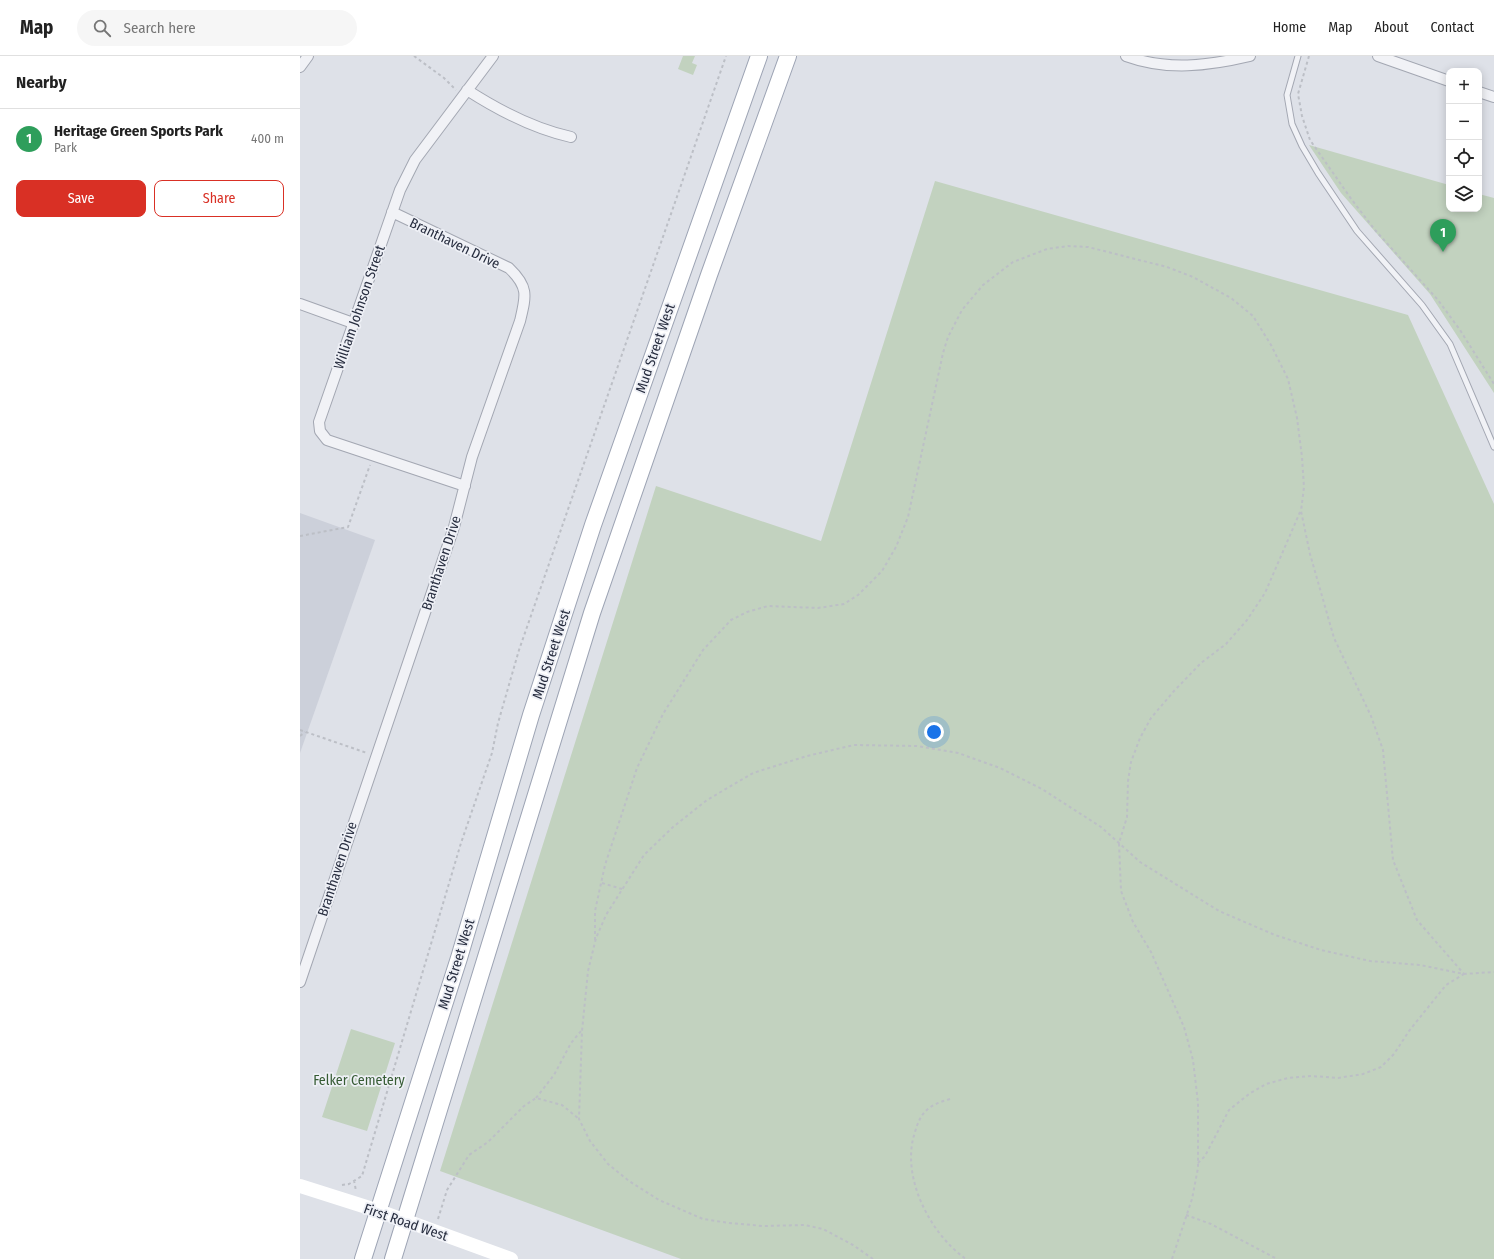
<!DOCTYPE html>
<html lang="en">
<head>
<meta charset="utf-8">
<style>
	:root { --surface:#fff; --page:#f6f6f6; --text:#222; --muted:#767676; --line:#e0e0e0; --accent:#d93025 }
	body { margin:0; font-family:"Fira Sans Condensed",sans-serif; background:var(--page); color:var(--text) }
	.controls { position:absolute; right:12px; top:12px; display:grid; overflow:hidden; border-radius:8px; box-shadow:0 2px 10px #0003 }
	.controls button { width:36px; height:36px; display:grid; place-items:center; padding:0; border:0; border-bottom:1px solid var(--line); background:var(--surface); color:var(--text); font:20px sans-serif }
	.you { position:absolute; left:634px; top:676px; width:14px; height:14px; margin:-10px; border:3px solid #fff; border-radius:50%; background:#1a73e8; box-shadow:0 0 0 6px #1a73e833 }
	.badge { display:grid; place-items:center; width:26px; height:26px; border-radius:50%; background:var(--accent); color:#fff; font-size:13px; font-weight:700 }
	.pin { position:absolute; translate:-50% -33px; filter:drop-shadow(0 1px 2px #0008) }
	.pin::after { content:''; position:absolute; top:21px; width:14px; height:12px; background:inherit; clip-path:polygon(0 0,100% 0,50% 100%) }
	.list { margin:0; padding:0; list-style:none }
	h2 { display:flex; justify-content:space-between; align-items:center; height:52px; margin:0; padding:0 16px; font-size:17px }
	h2 small { font-size:13px; font-weight:400; color:var(--muted) }
	.list li { display:grid; grid-template-columns:26px 1fr auto; gap:12px; align-items:center; box-sizing:border-box; height:60px; padding:0 16px; border-top:1px solid var(--line) }
	.list b { display:block; font-size:15px; white-space:nowrap }
	.list p { margin:0; font-size:13px; white-space:nowrap; color:var(--muted) }
	.list em { font-size:13px; font-style:normal; color:var(--muted) }
	.actions { display:flex; gap:8px; padding:12px 16px }
	.actions a { flex:1; padding:9px 0; border:1px solid var(--accent); border-radius:8px; text-align:center; font-size:14px; color:var(--accent) }
	.actions .main { background:var(--accent); color:#fff }
	.icon { flex:none; width:22px; height:22px; fill:none; stroke:currentColor; stroke-width:2; stroke-linecap:round; stroke-linejoin:round }
	.map { position:relative; flex:none; width:1194px; height:1203px; overflow:hidden }
	header { display:flex; align-items:center; gap:24px; box-sizing:border-box; height:56px; padding:0 20px; background:var(--surface); border-bottom:1px solid var(--line) }
	header strong { font-size:19px }
	nav { display:flex; gap:22px; margin-inline-start:auto; font-size:14px }
	.search { width:280px; height:36px; background:var(--page); display:flex; align-items:center; gap:10px; box-sizing:border-box; padding:0 14px; border-radius:22px; color:var(--muted); font-size:15px }
	main { display:flex }
	aside { flex:1; background:var(--surface) }
	.map>svg:first-child { display:block }
	.built { fill:#ccd0da }
	.green { fill:#c2d2bf }
	.lines { fill:none; stroke-linecap:round; stroke-linejoin:round }
	.lane-casing { stroke:#a3a7b2; stroke-width:7 }
	.street-casing { stroke:#a3a7b2; stroke-width:12 }
	.primary-casing { stroke:#9da4b4; stroke-width:18 }
	.path { stroke:#bcbfc6; stroke-width:2; stroke-dasharray:3 3; stroke-linecap:butt }
	.lane { stroke:#f1f2f6; stroke-width:5 }
	.street { stroke:#f1f2f6; stroke-width:10 }
	.secondary { stroke:#fff; stroke-width:14 }
	.primary { stroke:#fff; stroke-width:16 }
	.labels { text-anchor:middle; stroke-width:3.5; stroke-linejoin:round; paint-order:stroke }
	.street-label { font-size:14px; fill:#272d3f; stroke:#eef0f6 }
	.park-label { font-size:14px; fill:#365b34; stroke:#eef0f6 }
</style>
</head>
<body>
<header>
<strong>Map</strong>
<div class="search"><svg class="icon" aria-label="search" viewBox="0 0 24 24"><circle cx="10" cy="10" r="6"/><path d="M15 15l6 6"/></svg>Search here</div>
<nav><a>Home</a><a>Map</a><a>About</a><a>Contact</a></nav>
</header>
<main>
<aside>
<h2>Nearby<small></small></h2>
<ul class="list">
<li><span class="badge" style="background:#2e9e5b">1</span><div><b>Heritage Green Sports Park</b><p>Park</p></div><em>400 m</em></li>
</ul>
<div class="actions"><a class="main">Save</a><a>Share</a></div>
</aside>
<div class="map">
<svg width="1194" height="1203" viewBox="0 0 1194 1203">
	<rect width="100%" height="100%" fill="#dee1e8"/>
	<!-- built -->
	<path class="built" d="M0,457L75,484L0,697Z"/>
	<!-- green -->
	<path class="green" d="M383,0H395L392,7L397,9L393,19L378,13Z
		M1009,89L1149,129V153H1179V138L1194,142V337L1130,238L1041,137Z
		M635,125L1108,259L1194,448V1203H381L140,1115L356,430L521,485Z
		M51,973L95,987L67,1075L22,1061Z"/>
	<g class="lines">
		<!-- lane casing -->
		<g class="lane-casing">
			<path id="lane" d="M998,0L987,39L992,68L1002,90L1018,117L1057,175L1122,249L1150,288L1194,391"/>
		</g>
		<!-- street casing -->
		<g class="street-casing">
			<path id="street" d="M826,0C867,15 908,10 950,0
				M1078,0L1149,25
				M0,11L8,0
				M167,34C198,54 235,73 271,81
				M1179,36L1194,41
				M0,248L53,267
				M165,430L27,384L20,375L19,366L100,134L115,104L193,0
				M0,926L154,471L172,401L220,265C226,240 229,231 209,212L92,156"/>
		</g>
		<!-- primary casing -->
		<g class="primary-casing">
			<path id="primary" d="M63,1203L159,902L231,659L293,469L459,0
				M93,1203L292,557L409,219L488,0"/>
		</g>
		<!-- path -->
		<path class="path" d="M114,0L144,22L156,34
			M1009,0L998,38L1002,60L1010,84L1052,144L1075,174L1138,244L1160,274L1194,328
			M0,480L48,471L70,409
			M0,674L67,697
			M0,680L5,676
			M302,827L322,833
			M295,884V855L305,809L337,712L363,658L403,594L431,564L447,556L468,550L518,552L544,548L558,539L582,515L596,491L608,461L643,297L648,281L662,254L683,229L713,206L747,193L768,190L788,191L867,211L893,221L931,242L953,260L971,289L988,323L997,362L1002,401L1004,431L1001,455L1010,498L1034,582L1071,660L1083,694L1093,804L1117,864L1164,918
			M236,1042L254,1019L271,987L281,975
			M650,1043C629,1049 621,1055 615,1076C600,1120 630,1178 666,1203
			M898,1107L905,1100L929,1054L949,1038L966,1028L988,1022L1012,1020L1038,1022L1063,1018L1081,1011L1094,998L1109,975L1146,929L1164,918
			M54,1124L56,1135
			M42,1129L49,1128L62,1120L161,787L192,697L198,667L219,594L426,0
			M886,1159L911,1168L977,1203
			M138,1163L147,1134L169,1099L188,1086L224,1050L236,1042L262,1049L279,1063
			M573,1203L553,1189L523,1173L505,1169L463,1170L429,1167L403,1163L359,1144L329,1125L308,1108L290,1085L279,1063L282,975L288,915L296,882L306,859L344,799L373,771L407,744L453,717L507,700L554,689L617,690L658,697L700,712L742,733L801,771L840,806L919,855L975,879L1021,894L1070,905L1120,909L1164,918L1194,916
			M872,1203L892,1143L898,1112V1047L893,1004L884,971L851,896L833,866L821,835L819,787L827,761L828,725L831,706L840,682L851,662L874,635L901,607L926,588L947,564L965,537L1000,456"/>
		<!-- lane -->
		<use href="#lane" class="lane"/>
		<!-- street -->
		<use href="#street" class="street"/>
		<!-- secondary -->
		<path class="secondary" d="M0,1130L79,1155L211,1203"/>
		<!-- primary -->
		<use href="#primary" class="primary"/>
	</g>
	<g class="labels">
		<!-- street labels -->
		<g class="street-label">
			<text transform="translate(155 187) rotate(26)" y="5">Branthaven Drive</text>
			<text transform="translate(59 251) rotate(-71)" y="5">William Johnson Street</text>
			<text transform="translate(355 292) rotate(-71)" y="5">Mud Street West</text>
			<text transform="translate(141 507) rotate(-72)" y="5">Branthaven Drive</text>
			<text transform="translate(251 598) rotate(-72)" y="5">Mud Street West</text>
			<text transform="translate(37 813) rotate(-72)" y="5">Branthaven Drive</text>
			<text transform="translate(156 908) rotate(-73)" y="5">Mud Street West</text>
			<text transform="translate(106 1166) rotate(19)" y="5">First Road West</text>
		</g>
		<!-- park labels -->
		<g class="park-label">
			<text x="59" y="1029">Felker Cemetery</text>
		</g>
	</g>
</svg>
<div class="controls">
<button>+</button>
<button>−</button>
<button><svg class="icon" aria-label="locate" viewBox="0 0 24 24"><circle cx="12" cy="12" r="6"/><path d="M12 2v4M12 18v4M2 12h4M18 12h4"/></svg></button>
<button><svg class="icon" aria-label="layers" viewBox="0 0 24 24"><path d="M12 4l9 5-9 5-9-5zM3 14l9 5 9-5"/></svg></button>
</div>
<div class="you"></div>
<div class="pin badge" style="left:1143px;top:196px;background:#2e9e5b">1</div>
</div>
</main>
</body>
</html>
